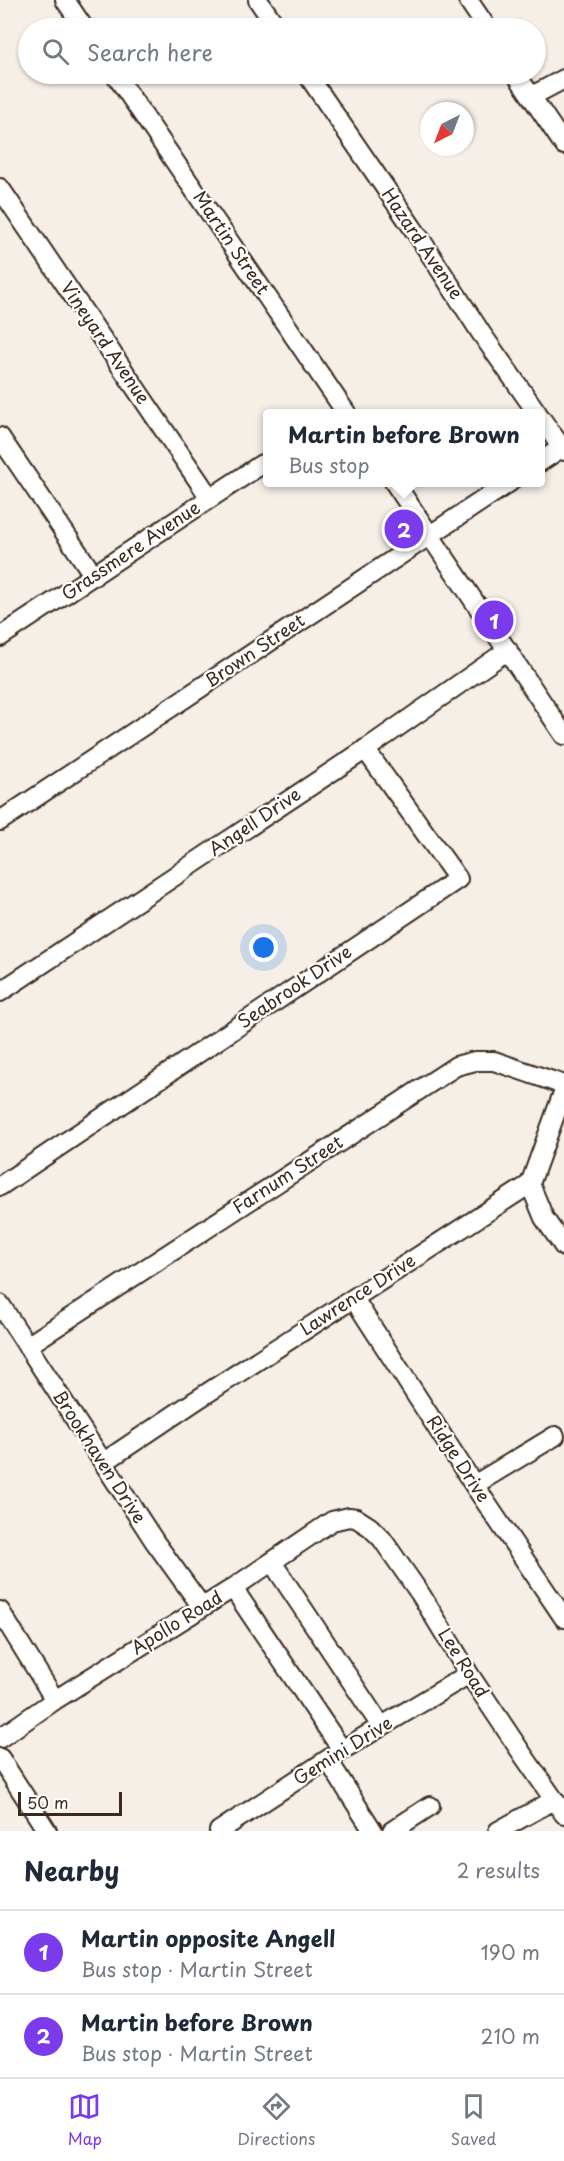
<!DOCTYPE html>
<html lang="en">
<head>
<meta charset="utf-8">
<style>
	:root { --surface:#fff; --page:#f2f2f3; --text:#1f2937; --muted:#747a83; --line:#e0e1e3; --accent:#7c3aed }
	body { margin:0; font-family:"Playpen Sans",sans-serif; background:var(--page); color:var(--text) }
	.compass { position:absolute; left:420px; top:102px; width:54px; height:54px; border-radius:50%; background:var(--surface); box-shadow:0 2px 4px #0004; rotate:222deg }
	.scale { position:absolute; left:18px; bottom:15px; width:104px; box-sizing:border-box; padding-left:6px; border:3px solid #3b2a1e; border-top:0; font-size:16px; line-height:21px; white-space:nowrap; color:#3b2a1e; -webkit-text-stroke:4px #fff; paint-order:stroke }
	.you { position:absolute; left:264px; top:948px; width:21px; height:21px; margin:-15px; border:4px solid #fff; border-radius:50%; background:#1a73e8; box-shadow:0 0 0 9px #1a73e833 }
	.badge { display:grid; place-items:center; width:39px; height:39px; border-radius:50%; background:var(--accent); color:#fff; font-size:20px; font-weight:700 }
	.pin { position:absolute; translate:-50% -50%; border:3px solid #fff; box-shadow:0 2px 6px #0006 }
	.popup { position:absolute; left:263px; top:409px; width:282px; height:78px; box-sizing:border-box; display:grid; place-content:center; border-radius:6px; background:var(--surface); filter:drop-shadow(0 2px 4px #0005); font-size:20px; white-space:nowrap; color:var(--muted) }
	.popup b { font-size:22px; color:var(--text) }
	.popup::after { content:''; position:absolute; left:50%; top:100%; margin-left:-12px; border:12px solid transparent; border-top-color:var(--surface) }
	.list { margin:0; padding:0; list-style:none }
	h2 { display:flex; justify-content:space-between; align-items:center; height:78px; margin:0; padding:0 24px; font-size:26px }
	h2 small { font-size:20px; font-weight:400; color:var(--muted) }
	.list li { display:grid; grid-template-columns:39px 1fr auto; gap:18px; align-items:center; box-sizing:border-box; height:84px; padding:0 24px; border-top:2px solid var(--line) }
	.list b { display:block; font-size:22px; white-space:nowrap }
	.list p { margin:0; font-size:20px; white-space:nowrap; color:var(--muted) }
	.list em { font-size:20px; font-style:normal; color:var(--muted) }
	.icon { flex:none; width:33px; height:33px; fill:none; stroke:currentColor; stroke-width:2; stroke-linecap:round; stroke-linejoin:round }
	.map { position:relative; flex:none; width:564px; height:1831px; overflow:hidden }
	.search { position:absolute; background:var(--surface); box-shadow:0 2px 4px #0004; left:18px; right:18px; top:18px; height:66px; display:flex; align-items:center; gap:15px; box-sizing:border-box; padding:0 21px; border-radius:33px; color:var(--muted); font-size:22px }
	.sheet { height:246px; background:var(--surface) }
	nav { display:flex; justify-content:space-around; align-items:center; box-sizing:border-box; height:84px; border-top:2px solid var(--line); background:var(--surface); font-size:16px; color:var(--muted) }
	nav a { display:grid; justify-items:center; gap:3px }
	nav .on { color:var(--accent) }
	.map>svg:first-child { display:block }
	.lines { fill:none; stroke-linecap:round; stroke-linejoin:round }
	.minor-casing { stroke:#3b2a1e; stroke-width:22 }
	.minor { stroke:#fff; stroke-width:18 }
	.labels { text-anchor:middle; stroke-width:4.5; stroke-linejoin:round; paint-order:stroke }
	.street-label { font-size:18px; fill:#3b2a1e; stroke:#fff }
</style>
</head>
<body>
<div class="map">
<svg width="564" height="1831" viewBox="0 0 564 1831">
	<rect width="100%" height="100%" fill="#f6efe7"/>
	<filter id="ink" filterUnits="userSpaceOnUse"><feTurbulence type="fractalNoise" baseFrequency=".0167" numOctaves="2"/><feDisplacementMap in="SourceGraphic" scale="12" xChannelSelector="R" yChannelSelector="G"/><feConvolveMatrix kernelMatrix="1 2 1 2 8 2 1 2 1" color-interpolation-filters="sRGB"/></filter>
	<g filter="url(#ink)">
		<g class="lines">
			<!-- minor casing -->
			<g class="minor-casing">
				<path id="minor" d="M65,0L84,28
					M258,0L277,28
					M468,0L487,28
					M115,74L347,414
					M307,74L421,240L481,333L538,414
					M516,74L564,145
					M532,96L564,79
					M0,188L210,498
					M540,417L564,451
					M0,437L94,576
					M540,462L564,446
					M394,482L564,735
					M0,637L262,464
					M0,821L510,482
					M0,992L369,747L508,650
					M530,1184L544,1218L564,1247
					M0,1186L458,879L365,749
					M354,1299L474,1485L564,1618
					M0,1304L155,1542L202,1607
					M27,1346L456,1066L475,1061H494L564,1085
					M104,1462L195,1401L530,1184L564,1090
					M474,1485L555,1436
					M272,1562L381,1726
					M233,1588L342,1750
					M0,1611L55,1700
					M0,1738L55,1700L233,1588L332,1521L349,1517L356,1518L370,1527L382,1539L421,1595L469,1674L523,1755L564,1814
					M0,1758L47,1831
					M328,1760L373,1831
					M219,1831L342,1750L469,1674
					M392,1831L430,1806
					M498,1831L554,1800"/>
			</g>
			<!-- minor -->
			<use href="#minor" class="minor"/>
		</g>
	</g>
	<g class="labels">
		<!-- street labels -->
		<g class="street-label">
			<text transform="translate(231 243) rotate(56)" y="6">Martin Street</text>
			<text transform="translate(422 244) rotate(56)" y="6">Hazard Avenue</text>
			<text transform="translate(105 343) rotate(56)" y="6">Vineyard Avenue</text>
			<text transform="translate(131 551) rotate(-34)" y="6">Grassmere Avenue</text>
			<text transform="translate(255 651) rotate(-34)" y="6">Brown Street</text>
			<text transform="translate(255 822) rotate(-34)" y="6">Angell Drive</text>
			<text transform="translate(295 987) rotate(-34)" y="6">Seabrook Drive</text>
			<text transform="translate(288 1175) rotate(-33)" y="6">Farnum Street</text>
			<text transform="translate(358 1295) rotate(-33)" y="6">Lawrence Drive</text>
			<text transform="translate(99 1457) rotate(57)" y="6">Brookhaven Drive</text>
			<text transform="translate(458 1459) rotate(57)" y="6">Ridge Drive</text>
			<text transform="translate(177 1623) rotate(-32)" y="6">Apollo Road</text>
			<text transform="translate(463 1663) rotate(58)" y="6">Lee Road</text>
			<text transform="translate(343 1751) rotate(-32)" y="6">Gemini Drive</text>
		</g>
	</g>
</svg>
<svg class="compass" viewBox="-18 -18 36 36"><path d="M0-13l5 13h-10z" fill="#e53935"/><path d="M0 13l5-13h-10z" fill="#747a83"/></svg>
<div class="scale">50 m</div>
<div class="you"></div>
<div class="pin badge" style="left:494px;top:620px">1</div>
<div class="pin badge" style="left:404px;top:529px">2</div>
<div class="popup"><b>Martin before Brown</b>Bus stop</div>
<div class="search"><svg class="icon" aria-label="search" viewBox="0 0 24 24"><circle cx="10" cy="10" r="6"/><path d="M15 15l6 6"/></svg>Search here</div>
</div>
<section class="sheet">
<h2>Nearby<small>2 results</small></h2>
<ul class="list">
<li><span class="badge">1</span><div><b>Martin opposite Angell</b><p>Bus stop · Martin Street</p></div><em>190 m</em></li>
<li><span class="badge">2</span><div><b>Martin before Brown</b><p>Bus stop · Martin Street</p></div><em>210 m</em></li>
</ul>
</section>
<nav>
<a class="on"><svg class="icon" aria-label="map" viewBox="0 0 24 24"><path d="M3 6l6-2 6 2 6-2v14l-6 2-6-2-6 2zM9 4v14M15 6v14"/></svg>Map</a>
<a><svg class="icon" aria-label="directions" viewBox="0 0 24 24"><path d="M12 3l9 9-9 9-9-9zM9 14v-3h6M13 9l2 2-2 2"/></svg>Directions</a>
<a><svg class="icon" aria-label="saved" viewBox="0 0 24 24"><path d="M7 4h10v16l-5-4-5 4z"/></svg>Saved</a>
</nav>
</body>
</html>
